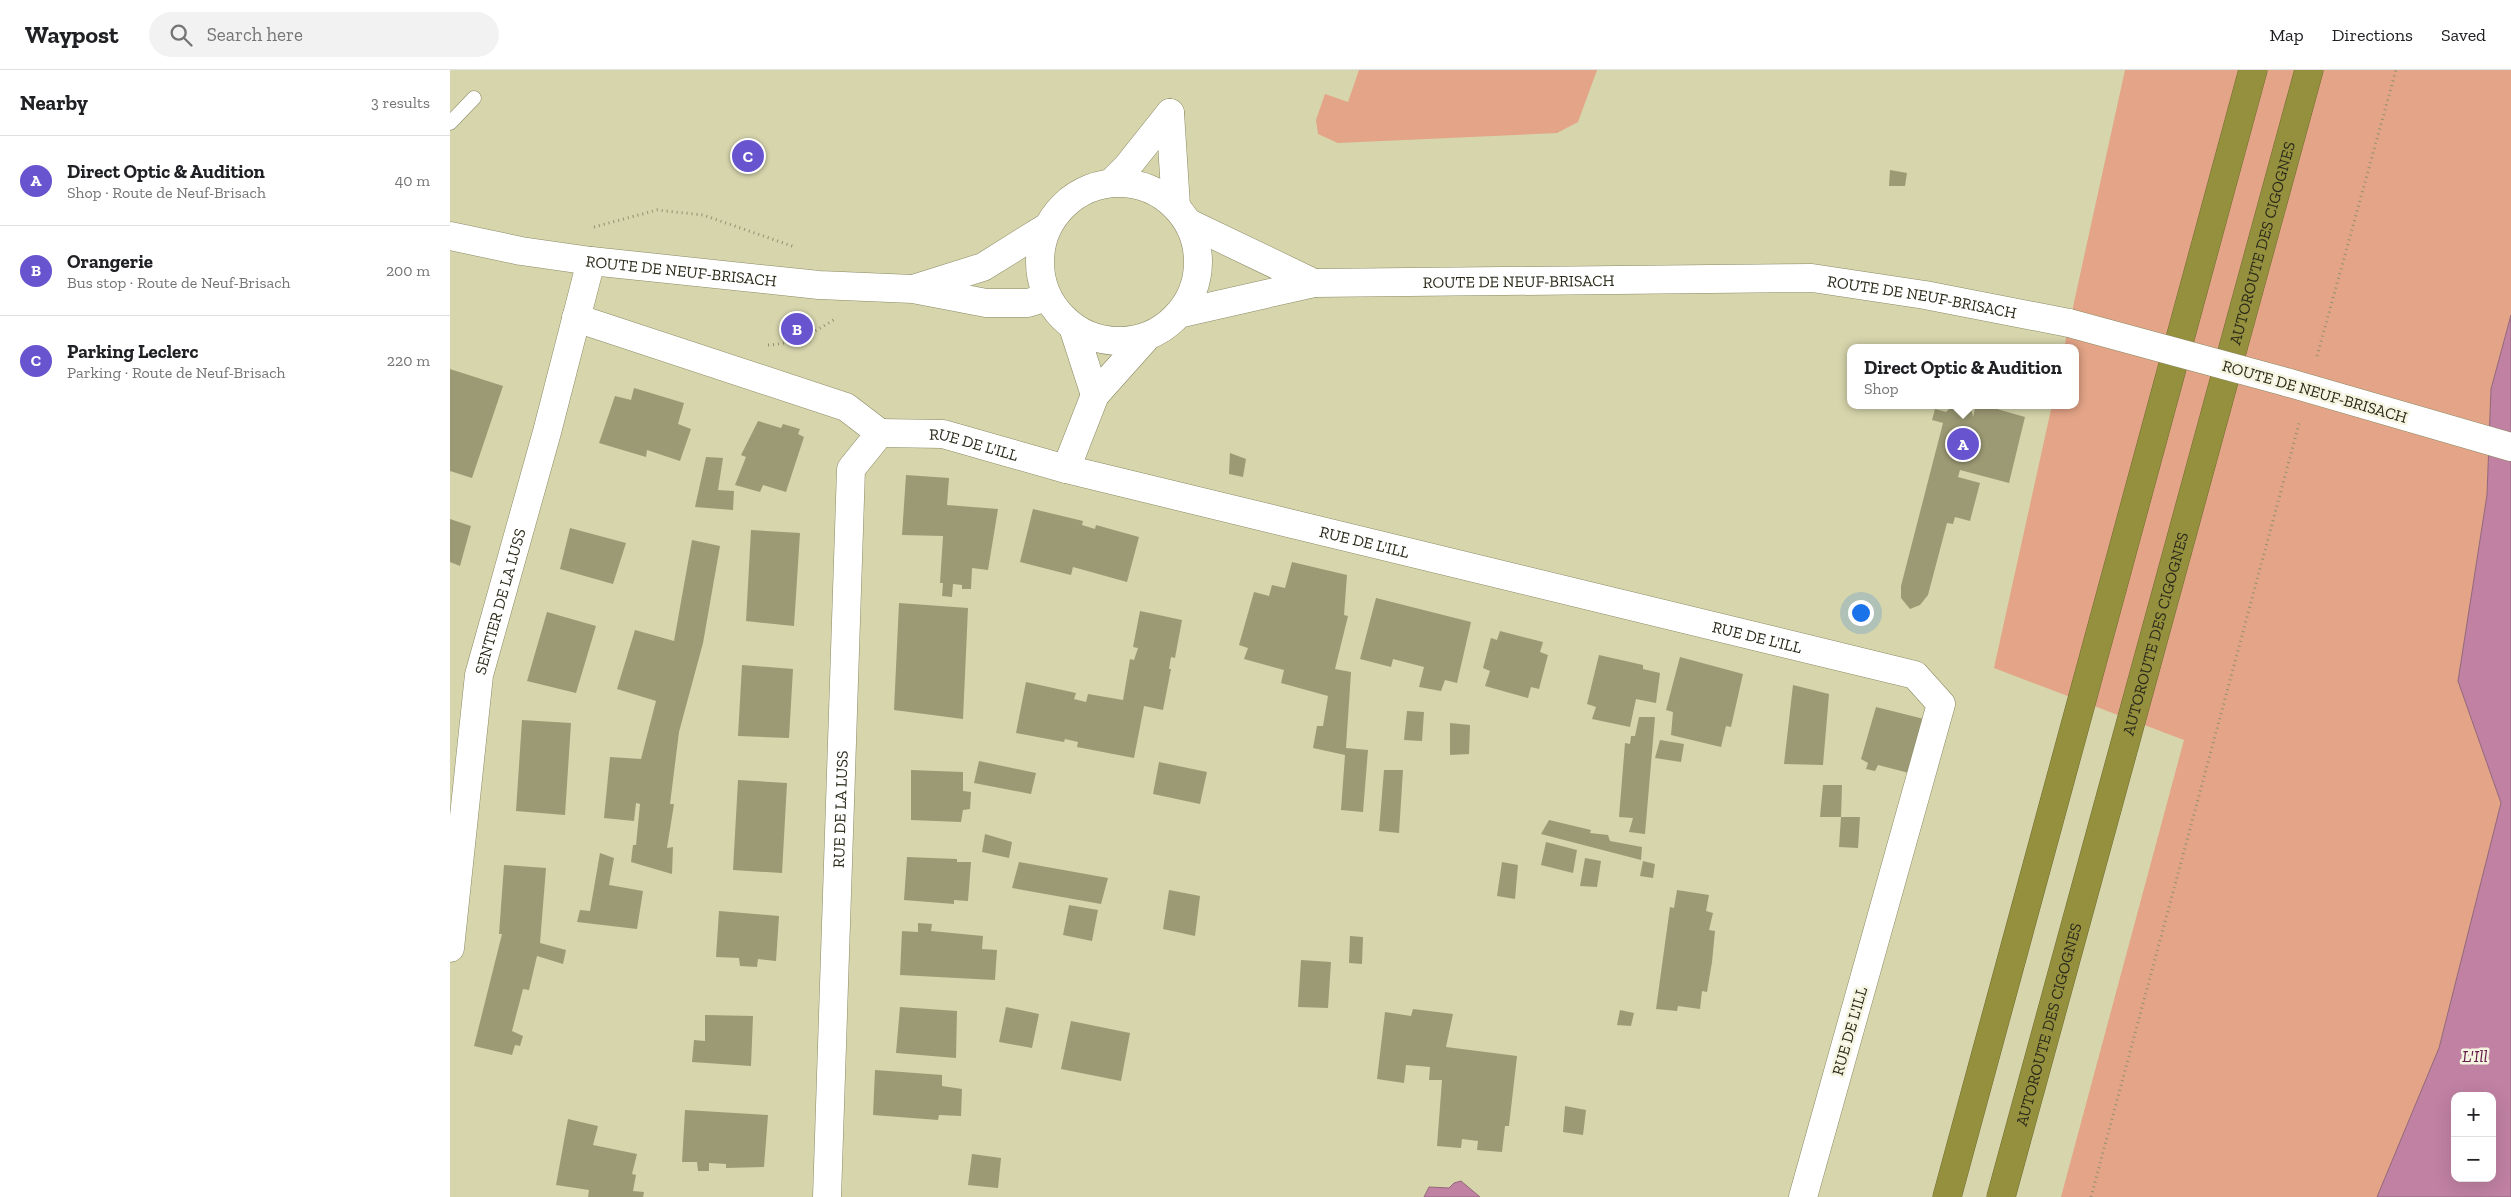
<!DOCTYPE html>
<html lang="en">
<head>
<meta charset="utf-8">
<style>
	:root { --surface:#fff; --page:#f2f2f2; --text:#202124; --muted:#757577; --line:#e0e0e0; --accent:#6854ce }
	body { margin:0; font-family:"Zilla Slab",serif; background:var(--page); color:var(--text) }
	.controls { position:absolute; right:15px; bottom:15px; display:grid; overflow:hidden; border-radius:10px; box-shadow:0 5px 20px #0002 }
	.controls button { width:45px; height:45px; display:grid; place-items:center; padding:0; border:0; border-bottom:1px solid var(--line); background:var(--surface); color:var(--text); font:25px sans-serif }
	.you { position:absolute; left:1410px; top:542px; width:18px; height:18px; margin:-12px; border:4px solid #fff; border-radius:50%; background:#1a73e8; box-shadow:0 0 0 8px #1a73e833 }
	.badge { display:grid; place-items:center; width:32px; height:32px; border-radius:50%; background:var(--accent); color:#fff; font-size:16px; font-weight:700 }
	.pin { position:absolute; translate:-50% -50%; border:2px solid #fff; box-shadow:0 1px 5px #0006 }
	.popup { position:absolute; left:1397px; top:274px; width:232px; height:65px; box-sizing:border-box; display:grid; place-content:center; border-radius:10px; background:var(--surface); filter:drop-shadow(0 1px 4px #0005); font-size:16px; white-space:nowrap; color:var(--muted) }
	.popup b { font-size:19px; color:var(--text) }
	.popup::after { content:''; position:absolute; left:50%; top:100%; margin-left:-10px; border:10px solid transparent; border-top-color:var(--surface) }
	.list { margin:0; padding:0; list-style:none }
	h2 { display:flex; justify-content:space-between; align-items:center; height:65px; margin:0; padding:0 20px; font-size:21px }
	h2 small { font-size:16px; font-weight:400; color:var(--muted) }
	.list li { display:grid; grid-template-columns:32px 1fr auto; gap:15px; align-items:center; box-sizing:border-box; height:90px; padding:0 20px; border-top:1px solid var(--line) }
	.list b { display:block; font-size:19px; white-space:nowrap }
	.list p { margin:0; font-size:16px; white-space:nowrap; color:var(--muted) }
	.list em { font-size:16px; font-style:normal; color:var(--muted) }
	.icon { flex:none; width:28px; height:28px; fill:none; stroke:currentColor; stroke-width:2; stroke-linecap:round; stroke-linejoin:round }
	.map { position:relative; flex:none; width:2061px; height:1127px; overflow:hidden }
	header { display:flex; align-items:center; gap:30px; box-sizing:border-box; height:70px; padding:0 25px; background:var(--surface); border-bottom:1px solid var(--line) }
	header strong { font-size:24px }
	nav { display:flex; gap:28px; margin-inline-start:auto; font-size:18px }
	.search { width:350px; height:45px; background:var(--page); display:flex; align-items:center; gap:12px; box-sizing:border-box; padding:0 18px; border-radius:28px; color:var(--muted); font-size:19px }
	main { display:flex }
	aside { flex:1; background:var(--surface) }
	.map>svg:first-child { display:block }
	.green { fill:#e3a487 }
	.water { fill:#c081a3; stroke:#93677a; fill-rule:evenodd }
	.building { fill:#9c9a74 }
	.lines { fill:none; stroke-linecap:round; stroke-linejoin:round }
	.lane-casing { stroke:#8b8a64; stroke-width:15 }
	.street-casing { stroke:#8b8a64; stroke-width:29 }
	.secondary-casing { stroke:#8b8a64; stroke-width:29 }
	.highway-casing { stroke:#706c31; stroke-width:29 }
	.path { stroke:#929172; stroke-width:3; stroke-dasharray:1 4; stroke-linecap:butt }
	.lane { stroke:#fff; stroke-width:14 }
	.street { stroke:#fff; stroke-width:28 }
	.secondary { stroke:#fff; stroke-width:28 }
	.highway { stroke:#95903e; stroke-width:28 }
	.secondary-bridge-casing { stroke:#8b8a64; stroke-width:29; stroke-linecap:butt }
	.secondary-bridge { stroke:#fff; stroke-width:28 }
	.labels { text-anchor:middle; stroke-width:5; stroke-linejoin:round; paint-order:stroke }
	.street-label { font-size:16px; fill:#2b2a1a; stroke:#f4f4e0 }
	.water-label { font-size:18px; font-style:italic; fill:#661c4b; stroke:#f4f4e0 }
</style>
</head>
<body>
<header>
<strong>Waypost</strong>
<div class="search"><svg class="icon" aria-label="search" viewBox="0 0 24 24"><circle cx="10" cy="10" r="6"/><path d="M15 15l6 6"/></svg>Search here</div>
<nav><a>Map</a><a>Directions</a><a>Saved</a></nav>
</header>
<main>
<aside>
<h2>Nearby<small>3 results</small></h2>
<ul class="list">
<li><span class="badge">A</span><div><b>Direct Optic &amp; Audition</b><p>Shop · Route de Neuf-Brisach</p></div><em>40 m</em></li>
<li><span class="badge">B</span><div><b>Orangerie</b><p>Bus stop · Route de Neuf-Brisach</p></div><em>200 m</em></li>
<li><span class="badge">C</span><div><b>Parking Leclerc</b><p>Parking · Route de Neuf-Brisach</p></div><em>220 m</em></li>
</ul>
</aside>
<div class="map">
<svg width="2061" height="1127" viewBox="0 0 2061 1127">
	<rect width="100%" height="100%" fill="#d6d5ac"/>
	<!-- green -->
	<path class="green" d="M909,0H1147L1128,52L1107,63L888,73L868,64L866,50L875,24L898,32Z
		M1675,0H2061V245L2041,319L2037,425L2008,611L2051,733L1989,978L1927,1127H1611L1734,670L1544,598L1602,335H1626V278H1614Z"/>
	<!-- water -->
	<path class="water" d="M2061,245V1127H1927L1989,978L2051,733L2008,611L2037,425L2041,319ZM2005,1026H2042V1108H2005Z
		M1011,1111L1030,1127H974L979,1117L999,1118L1004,1113Z"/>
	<!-- building -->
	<path class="building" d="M1440,100L1457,103L1455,116H1439Z
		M0,299L53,316L22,408L0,401Z
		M184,318L234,333L228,354L241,359L230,391L197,380L196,387L149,373L165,326L181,330Z
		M1503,335L1517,336L1522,342L1523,347L1526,335H1533L1575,347L1559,413L1510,400L1508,407L1530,413L1520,451L1505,447L1503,454L1497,453L1478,525L1470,535L1460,539L1451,528V516L1493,353L1482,350L1485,339L1496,342Z
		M308,351L331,358L333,354L350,359L348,364L354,367L336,422L313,415L310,422L285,415L296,387L291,385Z
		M780,383L796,389L793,407L779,404Z
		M256,387L273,388L268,420L284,421L283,440L245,437Z
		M456,405L499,408L497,435L548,439L538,500L522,498L521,519H512V515L503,514L502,527L492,526L493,513H490L493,466L452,465Z
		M583,439L633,451L632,455L645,459L646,455L689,467L677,512L623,497L621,505L570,492Z
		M0,449L21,456L10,496L0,492Z
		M120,458L176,473L163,514L110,499Z
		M301,460L350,463L344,556L296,551Z
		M242,470L270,476L253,573L229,662L220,734H224L217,778L223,777L222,804L181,792L183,775H186L190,734L186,733L184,751L154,748L160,687L191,689L206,631L167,619L185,560L224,571Z
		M842,492L897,505L894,545L898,546L885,599L901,602L896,678L918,680L913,742L891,740L895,685L863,678L867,656H873L878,626L831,613L834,600L794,589L798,578L789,575L804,522L819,526L822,515L835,518Z
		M926,528L1021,552L1007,613L995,610L991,621L969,617L974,597L943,589L941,597L910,589Z
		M449,533L518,538L513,649L444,640Z
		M690,541L732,550L725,588L721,587L719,599H721L713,640L694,636L684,688L627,677L628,672L615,669L614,672L566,663L576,612L626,623L624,629L636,632L638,624L673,630L680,589L684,590L688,578L683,577Z
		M97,542L146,556L126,623L77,611Z
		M1050,561L1093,572L1090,582L1098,585L1089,619L1081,617L1078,628L1035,616L1040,601L1033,598L1041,568L1047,570Z
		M1149,585L1193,595V599L1210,603L1206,633L1186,629L1180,657L1142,649L1146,637L1137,634Z
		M1230,587L1293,604L1281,657L1276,656L1271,677L1221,665L1223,642L1216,640Z
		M292,595L343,599L339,668L288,666Z
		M1343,615L1379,624L1373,695L1334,694Z
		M1426,637L1474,649L1459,703L1428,695L1425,701L1416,699L1418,693L1411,689Z
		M957,641L974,642L972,671L954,670Z
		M1189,647H1205L1195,764L1179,762L1183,748L1169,747L1175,673L1180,674L1181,666H1185Z
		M72,650L121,653L115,745L66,741Z
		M1000,653L1020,655L1019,684L1000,685Z
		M1210,670L1234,674L1231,692L1205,688Z
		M529,691L586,703L581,724L524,713Z
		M709,692L757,702L750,734L703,724Z
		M461,700L513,702V721L521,722L520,739L513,740L511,752L461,750Z
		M934,700H953L949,763L929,761Z
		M288,710L337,713L332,803L283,800Z
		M1373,715H1392L1391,747H1370Z
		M1391,747H1410L1408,778L1389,777Z
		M1099,750L1141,760L1140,763L1158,765L1160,771L1192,777L1191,790L1091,764Z
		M535,764L562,772L559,788L532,782Z
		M1096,772L1127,780L1123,803L1091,795Z
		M150,783L164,788L159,815L193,821L187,859L127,852L130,840L140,841Z
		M457,787L507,789V792H521L518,831L504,830V834L454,830Z
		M1135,788L1151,791L1147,817L1130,816Z
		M1193,791L1205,794L1203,808L1190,806Z
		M569,792L658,808L651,834L562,818Z
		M1052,792L1068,795L1065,829L1047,826Z
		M54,795L96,798L90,873L116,880L113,894L87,886L79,920L73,919L62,961L73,966L70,976L65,975L62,985L24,976L52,864H49Z
		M719,820L750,826L745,866L713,859Z
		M1227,820L1259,825L1256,841L1263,843L1259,860L1265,861L1262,892L1257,922L1252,921L1250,939L1228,936L1227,941L1206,939L1220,837L1224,838Z
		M619,835L648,840L642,871L613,865Z
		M269,841L329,846L326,891L308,889L307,897L290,896L289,888L266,887Z
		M468,853L482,854L481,861L533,866L532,879L547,880L545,910L450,905L452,861L468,862Z
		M900,866L913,867L912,894L899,893Z
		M851,890L881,892L878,938L848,937Z
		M450,937L507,941L506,988L446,983Z
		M556,937L589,944L582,978L549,972Z
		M963,939L1003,944L996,977L1067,986L1059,1056H1055L1052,1082L1027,1080L1028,1071L1012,1069L1011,1078L987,1076L992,1010H979L980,997L956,995L954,1013L927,1009L935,942L961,946Z
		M1170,940L1184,943L1181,956L1167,955Z
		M255,945L303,946L301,996L242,992L244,970L255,971Z
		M621,951L680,963L671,1011L611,999Z
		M425,1000L492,1005V1016L512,1019L511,1046L489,1045L488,1050L423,1045Z
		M1115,1036L1136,1040L1133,1065L1113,1062Z
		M235,1040L318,1045L314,1097L276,1098V1094L259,1093V1101H248L247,1092H232Z
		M118,1049L148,1056L143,1075L187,1084L182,1104L186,1105L183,1121L194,1122L193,1127H138L139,1120L106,1115Z
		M522,1084L551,1088L548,1118L518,1115Z"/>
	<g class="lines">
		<!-- lane casing -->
		<g class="lane-casing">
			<path id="lane" d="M0,53L24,28"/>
		</g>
		<!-- street casing -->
		<g class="street-casing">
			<g id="street">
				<path d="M720,43L726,136"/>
				<path d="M661,113L677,97L720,43"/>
				<path d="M126,248L396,337L430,363"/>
				<path d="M623,257L645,325"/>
				<path id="s1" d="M430,363L493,364L616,399L1465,605L1491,634L1353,1127"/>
				<path d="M616,399L645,325L695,269"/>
				<path id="s2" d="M0,878L29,605L97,362L141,191"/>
				<path id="s3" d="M377,1127L401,399L430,363"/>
			</g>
		</g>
		<!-- secondary casing -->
		<g class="secondary-casing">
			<g id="secondary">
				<circle cx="669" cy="192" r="79"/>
				<path d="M739,153L864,213"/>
				<path id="s4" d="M0,166L71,181L141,191L369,215L463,219L536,233H578L597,227"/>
				<path d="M466,218L533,197L597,157"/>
				<path id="s5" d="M732,243L864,213L1362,208L1475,225L1619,253"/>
				<path d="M1836,312L2061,377"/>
			</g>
		</g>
		<!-- highway casing -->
		<g class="highway-casing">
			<g id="highway">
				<path d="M1497,1127L1803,0"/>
				<path id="s6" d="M1551,1127L1859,0"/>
			</g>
		</g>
		<!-- path -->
		<path class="path" d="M144,157L207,140L253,145L345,177
			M318,275C344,274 363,263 385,249
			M1867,286L1946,0
			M1641,1127L1850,350"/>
		<!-- lane -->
		<use href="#lane" class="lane"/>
		<!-- street -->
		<use href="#street" class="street"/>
		<!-- secondary -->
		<use href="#secondary" class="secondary"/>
		<!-- highway -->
		<use href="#highway" class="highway"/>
		<!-- secondary-bridge casing -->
		<g class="secondary-bridge-casing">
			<path id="secondary-bridge" d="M1619,253L1836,312"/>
		</g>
		<!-- secondary-bridge -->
		<use href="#secondary-bridge" class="secondary-bridge"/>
	</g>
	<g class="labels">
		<!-- street labels -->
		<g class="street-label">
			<text dy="6" stroke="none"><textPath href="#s6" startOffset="989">AUTOROUTE DES CIGOGNES</textPath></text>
			<text dy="6" stroke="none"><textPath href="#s4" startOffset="234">ROUTE DE NEUF-BRISACH</textPath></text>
			<text dy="6" stroke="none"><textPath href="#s5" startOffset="340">ROUTE DE NEUF-BRISACH</textPath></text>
			<text dy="6" stroke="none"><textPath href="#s5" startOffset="745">ROUTE DE NEUF-BRISACH</textPath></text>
			<text transform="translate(1865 321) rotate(16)" y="6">ROUTE DE NEUF-BRISACH</text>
			<text dy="6" stroke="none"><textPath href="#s1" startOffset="95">RUE DE L'ILL</textPath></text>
			<text dy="6" stroke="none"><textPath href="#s1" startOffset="498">RUE DE L'ILL</textPath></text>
			<text dy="6" stroke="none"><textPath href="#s2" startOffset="351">SENTIER DE LA LUSS</textPath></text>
			<text dy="6" stroke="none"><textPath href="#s6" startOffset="584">AUTOROUTE DES CIGOGNES</textPath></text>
			<text dy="6" stroke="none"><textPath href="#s1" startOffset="902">RUE DE L'ILL</textPath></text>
			<text dy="6" stroke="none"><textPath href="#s3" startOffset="388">RUE DE LA LUSS</textPath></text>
			<text dy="6" stroke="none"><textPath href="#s6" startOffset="179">AUTOROUTE DES CIGOGNES</textPath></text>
			<text transform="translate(1399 961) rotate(-74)" y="6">RUE DE L'ILL</text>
		</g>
		<!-- water labels -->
		<g class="water-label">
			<text x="2025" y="992">L'Ill</text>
		</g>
	</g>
</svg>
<div class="controls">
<button>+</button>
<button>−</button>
</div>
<div class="you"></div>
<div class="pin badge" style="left:1513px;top:374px">A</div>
<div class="popup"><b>Direct Optic &amp; Audition</b>Shop</div>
<div class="pin badge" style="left:347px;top:259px">B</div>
<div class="pin badge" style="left:298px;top:86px">C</div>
</div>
</main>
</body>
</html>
